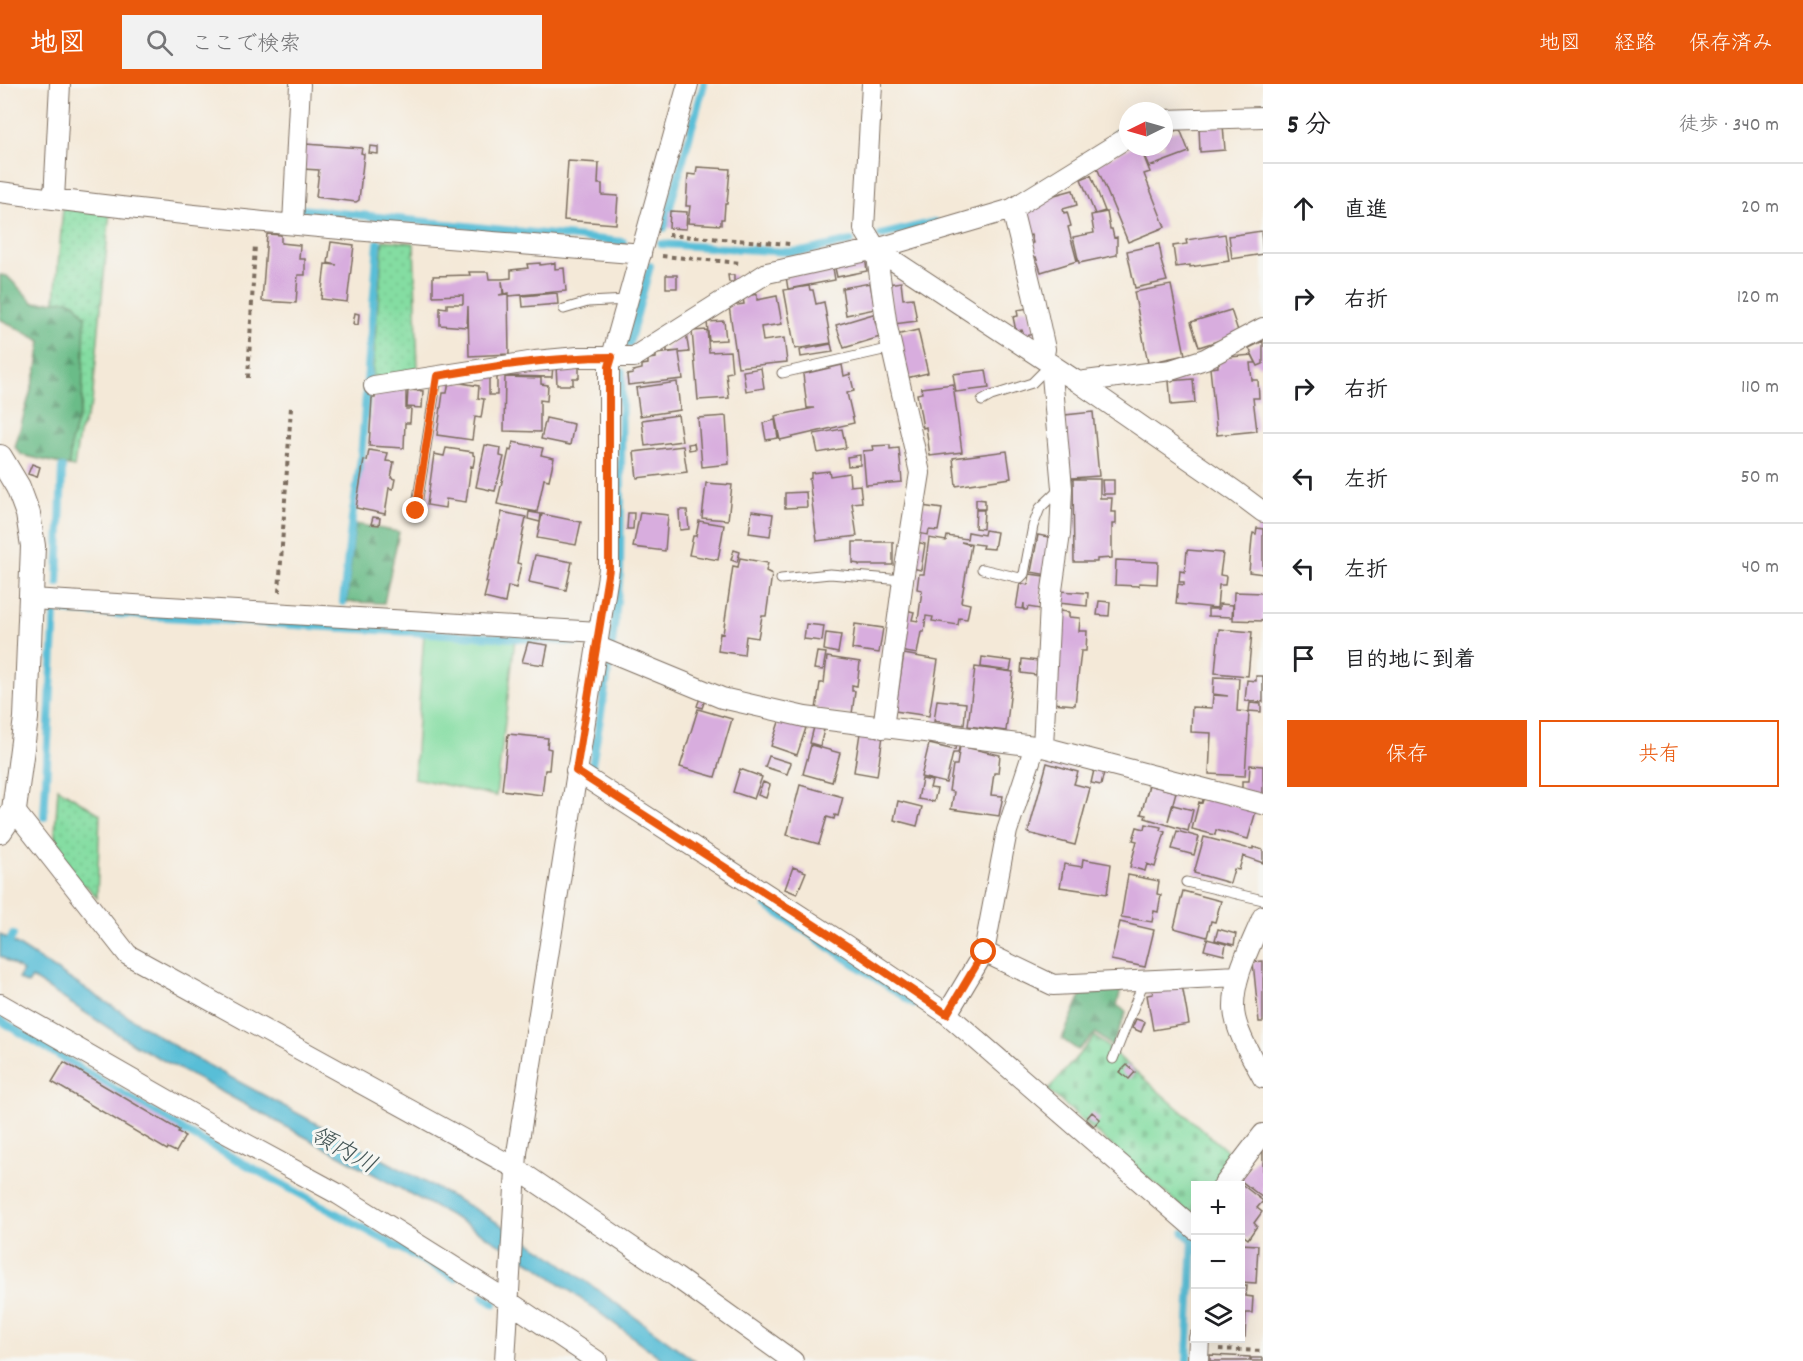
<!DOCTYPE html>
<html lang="ja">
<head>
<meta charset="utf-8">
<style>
	:root { --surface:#fff; --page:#f2f2f2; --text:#202124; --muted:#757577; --line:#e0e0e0; --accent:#ea580c }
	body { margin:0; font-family:Dekko,"Klee One",sans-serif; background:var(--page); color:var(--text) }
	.controls { position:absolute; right:18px; bottom:18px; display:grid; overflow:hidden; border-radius:0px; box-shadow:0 6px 24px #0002 }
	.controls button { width:54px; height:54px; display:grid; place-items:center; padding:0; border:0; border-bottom:2px solid var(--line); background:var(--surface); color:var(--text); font:30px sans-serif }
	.compass { position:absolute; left:1119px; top:18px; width:54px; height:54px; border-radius:50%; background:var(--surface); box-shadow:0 6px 24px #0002; rotate:265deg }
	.stop { position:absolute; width:18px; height:18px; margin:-14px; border:4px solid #ea580c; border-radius:50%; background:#fff }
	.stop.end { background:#ea580c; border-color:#fff; box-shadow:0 2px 6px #0008 }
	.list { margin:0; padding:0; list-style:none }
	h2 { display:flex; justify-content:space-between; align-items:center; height:78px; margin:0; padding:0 24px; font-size:26px }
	h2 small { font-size:20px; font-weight:400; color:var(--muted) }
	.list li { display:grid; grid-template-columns:39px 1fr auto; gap:18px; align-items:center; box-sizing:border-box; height:90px; padding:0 24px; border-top:2px solid var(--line) }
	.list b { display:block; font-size:22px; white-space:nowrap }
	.list em { font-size:20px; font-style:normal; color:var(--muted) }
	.actions { display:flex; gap:12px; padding:18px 24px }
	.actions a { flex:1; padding:14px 0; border:2px solid var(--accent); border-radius:0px; text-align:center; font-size:21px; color:var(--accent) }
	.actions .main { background:var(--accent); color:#fff }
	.icon { flex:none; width:33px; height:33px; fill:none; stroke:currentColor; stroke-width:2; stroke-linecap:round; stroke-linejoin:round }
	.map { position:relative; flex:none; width:1263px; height:1277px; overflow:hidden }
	header { display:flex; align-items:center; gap:36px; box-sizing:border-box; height:84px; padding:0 30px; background:var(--accent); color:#fff }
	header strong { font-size:28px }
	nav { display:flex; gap:33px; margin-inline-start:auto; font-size:21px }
	.search { width:420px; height:54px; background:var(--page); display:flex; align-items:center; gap:15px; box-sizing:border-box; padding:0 21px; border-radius:0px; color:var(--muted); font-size:22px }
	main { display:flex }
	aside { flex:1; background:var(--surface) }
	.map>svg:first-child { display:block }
	.grass { fill:url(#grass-dots); stroke:#608460; stroke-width:1.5 }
	.forest { fill:url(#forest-firs); stroke:#537353; stroke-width:1.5 }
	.cemetery { fill:url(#cemetery-stones); stroke:#608460; stroke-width:1.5 }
	.park { fill:#84dda2; stroke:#608460; stroke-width:1.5 }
	.water { fill:#59bed7; stroke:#4a747a; stroke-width:1.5 }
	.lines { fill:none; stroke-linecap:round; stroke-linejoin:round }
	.stream { stroke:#59bed7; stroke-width:8 }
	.building { fill:#d8adde }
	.service-casing { stroke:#7c6d5f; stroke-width:11 }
	.minor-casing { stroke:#7c6d5f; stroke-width:22 }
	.tertiary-casing { stroke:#7c6d5f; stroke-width:26 }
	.path { stroke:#7c6d5f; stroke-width:4; stroke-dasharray:4.5 4.5; stroke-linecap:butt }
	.service { stroke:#fff; stroke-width:9 }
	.minor { stroke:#fff; stroke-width:20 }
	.tertiary { stroke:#fff; stroke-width:24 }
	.route { stroke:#ea580c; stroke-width:8 }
	.labels { text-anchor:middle; stroke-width:6; stroke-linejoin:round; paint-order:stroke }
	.water-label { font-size:24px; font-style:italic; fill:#445656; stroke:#f6f6f2 }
</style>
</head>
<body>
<header>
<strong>地図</strong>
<div class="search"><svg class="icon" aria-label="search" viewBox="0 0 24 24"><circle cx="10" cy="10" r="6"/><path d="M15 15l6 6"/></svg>ここで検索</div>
<nav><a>地図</a><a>経路</a><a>保存済み</a></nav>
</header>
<main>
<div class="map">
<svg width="1263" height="1277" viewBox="0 0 1263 1277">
	<defs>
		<pattern id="grass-dots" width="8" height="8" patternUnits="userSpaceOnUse" patternTransform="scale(1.5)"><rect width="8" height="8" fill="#84dda2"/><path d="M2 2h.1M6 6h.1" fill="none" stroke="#73be8b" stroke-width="1.8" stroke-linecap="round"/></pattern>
		<pattern id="forest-firs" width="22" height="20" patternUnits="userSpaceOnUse" patternTransform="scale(1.5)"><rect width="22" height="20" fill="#6bbc88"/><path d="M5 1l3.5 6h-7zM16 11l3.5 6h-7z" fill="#59996f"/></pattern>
		<pattern id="cemetery-stones" width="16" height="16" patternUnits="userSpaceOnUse" patternTransform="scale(1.5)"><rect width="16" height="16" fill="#84dda2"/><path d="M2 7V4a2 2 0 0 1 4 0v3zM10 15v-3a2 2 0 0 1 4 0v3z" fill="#73be8b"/></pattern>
	</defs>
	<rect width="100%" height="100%" fill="#f6f6f2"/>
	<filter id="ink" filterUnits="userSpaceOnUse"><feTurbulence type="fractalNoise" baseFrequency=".0167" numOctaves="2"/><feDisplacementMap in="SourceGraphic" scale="12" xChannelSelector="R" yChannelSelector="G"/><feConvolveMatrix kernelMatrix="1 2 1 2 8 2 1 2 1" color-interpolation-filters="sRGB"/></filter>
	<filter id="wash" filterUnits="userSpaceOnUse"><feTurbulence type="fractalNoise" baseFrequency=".008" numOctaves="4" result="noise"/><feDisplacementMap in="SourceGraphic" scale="24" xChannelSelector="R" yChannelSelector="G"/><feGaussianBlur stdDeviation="1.35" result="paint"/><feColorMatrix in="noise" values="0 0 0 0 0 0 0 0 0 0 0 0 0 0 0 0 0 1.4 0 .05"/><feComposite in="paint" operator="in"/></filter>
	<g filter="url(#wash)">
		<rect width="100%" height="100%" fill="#f4e9d8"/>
		<!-- grass -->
		<path class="grass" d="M63,123L110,128L92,319L79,350L74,383L69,382L71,358L82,321L68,216L55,217Z
			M383,156L414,159L418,288L372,295Z
			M58,704L100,730L97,814L86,801L80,802L54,764Z"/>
		<!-- forest -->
		<path class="forest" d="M0,191L7,192L34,219L68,216L76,220L85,232L82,321L71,358L69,382L22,371L15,363L37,284L41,257L0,235Z
			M355,440L399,448L384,519L347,518Z
			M1121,905L1117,921L1126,928L1112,963L1096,949L1078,966L1062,955L1083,907Z"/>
		<!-- cemetery -->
		<path class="cemetery" d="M1095,952L1235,1074L1215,1101L1196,1102L1195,1128H1187L1048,1006Z"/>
		<!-- park -->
		<path class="park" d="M424,549L515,555L496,712L414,694Z"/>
		<!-- water -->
		<path class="water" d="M0,850L182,967L480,1128L547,1169L695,1277H665L535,1181L464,1139L135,961L32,894L28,900L18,895L23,887L0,872Z"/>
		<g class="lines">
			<!-- stream -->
			<path class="stream" d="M1116,50L1128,42
				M301,125L623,158
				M664,144L704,0
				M881,151L935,138
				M661,160L788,168L806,167L851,157
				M629,260L650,182
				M58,499L62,384
				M343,518L352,434L361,375L378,159
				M66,527L576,558
				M612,560L620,489L622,288
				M592,681L610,577
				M44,733L55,529
				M767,822L915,920
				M6,865L13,851
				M0,936L186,1048L455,1194
				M1184,1149L1193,1156L1187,1277
				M483,1212L494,1220"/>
		</g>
		<g id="blocks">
			<!-- building -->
			<path class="building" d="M1223,41L1225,66L1200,68L1199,43Z
				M1180,45L1189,68L1149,83L1141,63H1164V51Z
				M305,60L362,64L361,69L364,70L359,116L356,118L316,113L319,86L303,85Z
				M370,62L378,63V70L369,69Z
				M1131,63H1140L1150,88L1144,90L1165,143L1128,158L1096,81Z
				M568,77L599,79L598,100H602V111L618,112L616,140L564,136Z
				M697,83L730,85L727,120H725L724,135H721V141L688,139L690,122H686L688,90L696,91Z
				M1091,91L1105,127L1095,130L1081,95Z
				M1073,106L1077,121L1063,125L1064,129L1067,128L1071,142L1068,143L1077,177L1041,188L1036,173L1032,174L1027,160L1033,159L1031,151L1025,152L1019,129L1051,112Z
				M670,127L687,128L686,145L669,144Z
				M1107,128L1110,145H1112L1114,154L1117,153V171L1079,179L1073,153L1094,149L1091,131Z
				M1261,147L1263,170L1232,175L1229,152Z
				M267,150L281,151V159L300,161L299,175H305V191H298L296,219L262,217Z
				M1225,150L1229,177L1190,183V181L1176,183L1173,162L1187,160L1186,156Z
				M331,158L354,161L347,218L321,215L325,180L337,181L328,179Z
				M1159,160L1162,176L1161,177L1167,197L1135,204L1127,167Z
				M865,173L867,187L837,193L834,179Z
				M540,179V181L555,179V185L564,184L566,207L509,212V209L504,210L502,197L503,210L499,211L508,210L509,270L469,272L468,222L467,243L440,241V223L447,224V220H463V211L433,212V192L470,191L469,188H488L489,195H502L511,194V186L528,184L527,180Z
				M833,184L835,196L788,205L786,192Z
				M666,191H677V204H666Z
				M728,191H734V198H729Z
				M901,198L903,215L913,214L917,237L894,240L888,200Z
				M870,199L875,225L846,231L842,204Z
				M1171,201L1185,271L1148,279L1134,208Z
				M809,202L810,206H813L816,220L824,218L831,259L795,265L784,206Z
				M557,209L558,220L523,223L522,212Z
				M757,210V216L777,212L782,240L761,243L763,257L784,254L787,278L738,283L729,222L744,220L743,213Z
				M1029,224L1035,250L1024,252L1022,246L1016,247L1013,233L1018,232L1017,226Z
				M1231,226L1239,250L1199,263L1191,238Z
				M355,229L359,230L358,241L353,240Z
				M873,230L880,253L844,264L836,241Z
				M724,237L726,256L709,257L707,238Z
				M707,246L709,268L730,267L732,288L726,289L729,314L698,316L692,247Z
				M918,246L928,289L906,294L896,251Z
				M686,249L689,268L679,269L683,295L628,301L627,291L633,290V287L642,285V281L648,280V275L656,274V270L680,267L667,268V264Z
				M1263,257V280L1258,282L1249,264Z
				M831,260L833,268L801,273L800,266Z
				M1252,271L1256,279H1250L1252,296H1258L1259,314H1253L1257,347L1217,351L1210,284L1218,283V279L1230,273Z
				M556,280L579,281V294H573V301H557Z
				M553,281L552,293L508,292L509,288Z
				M842,281L844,292L850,290L854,307L847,309L854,339L780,356L775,332L814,324H807L803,290Z
				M761,284L764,304L746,307L743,287Z
				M986,286L989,304L956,308L953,290Z
				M489,291H497V311H489Z
				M505,293L541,294V300L548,301L547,317L540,316V348L504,347Z
				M1193,295L1195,319L1171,321L1169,297Z
				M449,297L479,302L478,314L484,315L481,334L475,333L472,356L437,351L443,309H447Z
				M677,298L680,326L640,332L636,304Z
				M953,300L962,368L930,372L926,343L923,344L917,310L922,309L921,304Z
				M406,305V325H411L410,339H405L404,364L369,362L372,314H375V307Z
				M408,306L423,307L422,324L407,323Z
				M1093,328L1099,392L1071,394L1065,331Z
				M678,331L682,357L645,362L642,336Z
				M726,332L729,380L702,383L698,334Z
				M546,334L574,340L570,361L541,355Z
				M775,336L778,354L766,356L763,339Z
				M842,345L846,364L818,369L814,350Z
				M513,358L543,364L541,371L554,374L549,396L544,395L537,428L497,420L509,366L511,367Z
				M694,359L695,365L689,366L688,360Z
				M485,361L501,364L500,372L504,373L495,407L476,403Z
				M890,361V365L899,364L902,398L866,401L863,367L874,366L873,362Z
				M683,362L687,388L637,394L634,368Z
				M446,364L473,368V371L475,372L473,383L471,382L466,418L446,415L445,424L427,421L434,370L444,372Z
				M369,366L388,369L386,377L394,378L391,394L395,395L393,405L389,404L385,430L356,424L364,376L367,377Z
				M1007,367L1011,394L956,402L953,374Z
				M860,371V381L848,382L847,373Z
				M32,380L40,383L37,393L28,390Z
				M829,387L830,392L849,389L850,402L860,401L862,418L852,419L857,452L817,457L809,395L811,394V389Z
				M1073,395H1100V414H1112L1111,428H1116V440H1112V474L1097,475V478H1074Z
				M1102,396H1114V410H1103Z
				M706,399L732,401L728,436L702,434Z
				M806,408L807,423L785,424V409Z
				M976,415L985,416V425H976Z
				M922,422L942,425L938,447L929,446L928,451L917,449Z
				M679,426H687L689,445L680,446Z
				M976,426H984L983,445L975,444Z
				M752,427L773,430L770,452L749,449Z
				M502,428L526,433L517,479L521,480L516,504L508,502L505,519L484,514L488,498H486Z
				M529,428L541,430L540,438L528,435Z
				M640,428L668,431L665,467L633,463Z
				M628,429H634L633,445H627Z
				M542,430L581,438L576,461L537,454Z
				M373,433L380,434L379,441L371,440Z
				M699,437L724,441L718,476L689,471L693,452H696Z
				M1257,444L1263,445V490L1249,488L1252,454L1253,449L1256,450Z
				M985,446L997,448L994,465L982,464L983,461L961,458L971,461L961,518L970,520L967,535L959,534L958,541L932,537L933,533L926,532L924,548H921L917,570L899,567L906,526L914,528L912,536L918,537L922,506L917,505L919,490H924L929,454L946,457L947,452L967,455L968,448L984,451Z
				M1038,451L1054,454L1048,491L1031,488Z
				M853,458H893V481H859V480L853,479Z
				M916,458L925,460L921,486L912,484Z
				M734,466L740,468L737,478L731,476Z
				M1187,466L1223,469L1220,491L1226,492L1225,501H1219L1217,524L1176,520L1178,500L1184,501V498H1179L1180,487L1185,488Z
				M535,471L572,478L566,506L529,498Z
				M740,474L768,479L766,487L772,490L766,532H762L758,554L746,552L744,571L718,567L720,549L723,550L733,482L738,483Z
				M1116,476L1158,478L1157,500L1139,499V502L1115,501Z
				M1030,490L1044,492L1040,525L1028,523L1027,526H1024V519L1023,525L1016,524L1020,499L1028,501Z
				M1059,507L1088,509L1087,522L1058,519Z
				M1234,508L1263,509V537L1233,536Z
				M1099,517L1110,518L1109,532L1097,531Z
				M1219,520L1233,521L1232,533L1208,532V525H1219Z
				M1059,527L1069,528V533L1080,534L1079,547H1087L1086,567H1081L1075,621L1052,619Z
				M806,540L824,542L822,557L804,555Z
				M855,540L883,544L879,569L852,565Z
				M1219,545L1252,548L1248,592L1215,589Z
				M826,549L841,551L838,569L824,566Z
				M528,558L548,561L544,581L522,578Z
				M817,568L826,569L823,586L814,585Z
				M904,570L938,576L929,632L895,627Z
				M827,573L860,578L857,602L852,601V607H855L852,630L816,625L820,599H824Z
				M982,573L1012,577L1010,587L981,583Z
				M1022,575L1038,577L1036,591L1021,589Z
				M975,583L1013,588L1006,647L968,642Z
				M1256,592H1263V618L1245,617L1247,596L1256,597Z
				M1214,593L1239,594L1237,627L1249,628L1245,692L1209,690L1211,649L1191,648L1192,623L1212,624L1213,611L1228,612L1213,610Z
				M700,614L705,616L702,624L697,622Z
				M937,616L966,619L964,641L934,637Z
				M1250,619L1261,620V628L1249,627Z
				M698,625L732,635L715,693L680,683Z
				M780,635L806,644L797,671L771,662Z
				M814,643L824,646L820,662L810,659Z
				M860,649L883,652L877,692L854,688Z
				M508,650L548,654L547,664L551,665L549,686H545L542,711L502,706Z
				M956,659L960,660L958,669H953L946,699L921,693L929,660L955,666Z
				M811,661L840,669L832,698L803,690Z
				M960,662L1000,671L998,689H994L991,711L1003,712L999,732L951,725L954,708L949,707L953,681H957Z
				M769,672L791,679L787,690L765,683Z
				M1047,679L1078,688L1074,700L1090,704L1075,761L1028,749Z
				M1250,681L1263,682V710L1242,707V697H1249Z
				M740,685L762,693L754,715L733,708Z
				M1094,686L1104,688L1101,701L1091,699Z
				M922,695L932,697L930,704L937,705L934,718L918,715Z
				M763,698L770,701L766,714L758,711Z
				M800,701L843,713L838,732L835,731L834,735L827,733L819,760L787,751Z
				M1149,701L1176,708L1168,737L1173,721L1193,726L1188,747L1145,734L1146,731L1141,730Z
				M1204,713L1256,727L1248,755L1216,746L1215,751L1192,745L1199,718L1202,719Z
				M898,717L922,723L917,742L894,736Z
				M1146,740L1161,743L1160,746L1165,748L1155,783L1147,780L1145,787L1130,783L1137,757L1133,756L1137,743L1145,745Z
				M1177,747L1199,753L1194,771L1172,765Z
				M1204,753L1246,764L1253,765V763L1263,766V779L1243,772L1239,786L1234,785L1230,799L1194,789Z
				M1083,775L1111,780L1107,810L1060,803L1064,780L1082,783Z
				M793,783L806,788L797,810L785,805Z
				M1128,791L1159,797L1157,810L1161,811L1158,828L1154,827L1152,838L1121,833Z
				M1183,807L1221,817L1215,838L1211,837L1207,853L1174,844Z
				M1120,838L1154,846L1145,883L1111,876Z
				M1218,845L1236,850L1234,861L1215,856Z
				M1207,855L1226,860L1224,871L1204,866Z
				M1263,877V938H1259L1253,878Z
				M1182,901L1189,940L1153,946L1147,911L1153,910L1152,906Z
				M1136,935L1145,938L1141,948L1132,944Z
				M64,978L179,1046L178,1048L185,1052L176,1068L168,1064L167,1066L52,998Z
				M1127,981L1135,988L1129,995L1120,988Z
				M1092,1028L1100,1035L1094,1042L1086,1035Z
				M1263,1066V1114L1240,1096Z
				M1240,1099L1263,1117L1257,1124L1262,1128L1254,1139L1257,1142L1248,1155L1240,1149V1102H1238Z
				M1240,1160L1258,1161L1256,1199L1240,1198Z
				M1240,1202H1247L1246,1212L1253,1213L1252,1229H1246L1245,1253H1240Z
				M1210,1271L1250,1273V1277H1210Z
				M1251,1274H1263V1277H1251Z"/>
		</g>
	</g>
	<g filter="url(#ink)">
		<use href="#blocks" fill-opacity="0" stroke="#7c6d5f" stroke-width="1.5"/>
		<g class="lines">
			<!-- service casing -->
			<g class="service-casing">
				<path id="service" d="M564,225L588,218L628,216
					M782,289L892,264
					M982,317L991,312L1032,299L1050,281
					M416,427L437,293
					M982,485L1020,494L1024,490L1033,442L1040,424L1060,405
					M781,495L830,490L903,496
					M1186,798L1263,816
					M1113,975L1144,897"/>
			</g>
			<!-- minor casing -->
			<g class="minor-casing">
				<path id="minor" d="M872,0L864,145L876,165L887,243L920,389L903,496L883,644
					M1164,36L1263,33
					M0,108C212,137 427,152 641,170
					M54,115L60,0
					M1012,125L1033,210L1045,265L1043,275
					M293,140L300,0
					M876,165L1078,298L1235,407L1263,428
					M1078,298L1171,286L1205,275L1263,244
					M374,302L535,277L578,273H634L767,189L876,165L1012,125L1128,53
					M31,515L599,548
					M596,562L722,614L805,633L1043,663L1263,720
					M1043,663L1050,520L1060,450L1062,404L1051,280
					M576,687L847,862L947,930L1196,1146
					M14,726L128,871L517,1085L676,1193L793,1277
					M1263,832C1251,862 1233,892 1234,925C1235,947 1253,975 1263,994
					M984,868L1053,901L1238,892
					M0,920L213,1042L338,1110L508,1217L597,1277
					M947,930L984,868L1007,747L1035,662
					M1223,1102L1263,1050
					M505,1277L517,1069L609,485V283L688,0
					M1198,1277L1199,1254"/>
			</g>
			<!-- tertiary casing -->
			<g class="tertiary-casing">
				<path id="tertiary" d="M0,373L18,403L28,430L33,462L26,634L14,726L0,747"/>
			</g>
			<!-- path -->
			<path class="path" d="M668,151L790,160
				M662,172L742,179
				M248,294L255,160
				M279,508L291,323
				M1219,1265L1263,1267"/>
			<!-- service -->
			<use href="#service" class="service"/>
			<!-- minor -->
			<use href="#minor" class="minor"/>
			<!-- tertiary -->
			<use href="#tertiary" class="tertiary"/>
		</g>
	</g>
	<g class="lines" filter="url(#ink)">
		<!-- route -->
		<path class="route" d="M416,427L437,292C495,282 553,273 612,273L609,283V485L576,687L847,862L947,930L984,868"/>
	</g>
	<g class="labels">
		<!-- water labels -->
		<g class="water-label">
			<text transform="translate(344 1065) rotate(29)" y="8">領内川</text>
		</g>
	</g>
</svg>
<div class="controls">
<button>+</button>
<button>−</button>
<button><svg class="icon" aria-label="layers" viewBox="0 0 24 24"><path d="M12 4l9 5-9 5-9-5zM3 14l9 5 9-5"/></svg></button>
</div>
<svg class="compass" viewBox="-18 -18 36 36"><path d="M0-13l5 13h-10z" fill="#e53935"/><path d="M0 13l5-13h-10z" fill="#757577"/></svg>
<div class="stop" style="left:984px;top:868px"></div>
<div class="stop end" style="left:416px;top:427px"></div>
</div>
<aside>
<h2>5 分<small>徒歩 · 340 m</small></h2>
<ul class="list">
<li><svg class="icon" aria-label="ahead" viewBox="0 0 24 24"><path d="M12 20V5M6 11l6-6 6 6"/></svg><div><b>直進</b></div><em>20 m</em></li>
<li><svg class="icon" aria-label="right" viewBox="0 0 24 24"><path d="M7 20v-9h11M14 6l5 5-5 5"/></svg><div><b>右折</b></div><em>120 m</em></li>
<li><svg class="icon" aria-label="right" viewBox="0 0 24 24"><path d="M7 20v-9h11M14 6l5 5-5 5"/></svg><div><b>右折</b></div><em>110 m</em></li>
<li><svg class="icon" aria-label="left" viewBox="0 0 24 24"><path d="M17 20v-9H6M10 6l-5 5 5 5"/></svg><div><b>左折</b></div><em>50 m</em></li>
<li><svg class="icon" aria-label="left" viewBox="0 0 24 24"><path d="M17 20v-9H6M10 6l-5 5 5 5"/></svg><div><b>左折</b></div><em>40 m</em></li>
<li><svg class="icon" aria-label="arrive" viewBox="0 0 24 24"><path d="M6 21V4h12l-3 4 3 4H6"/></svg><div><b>目的地に到着</b></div></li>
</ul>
<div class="actions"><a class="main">保存</a><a>共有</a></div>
</aside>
</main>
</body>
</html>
